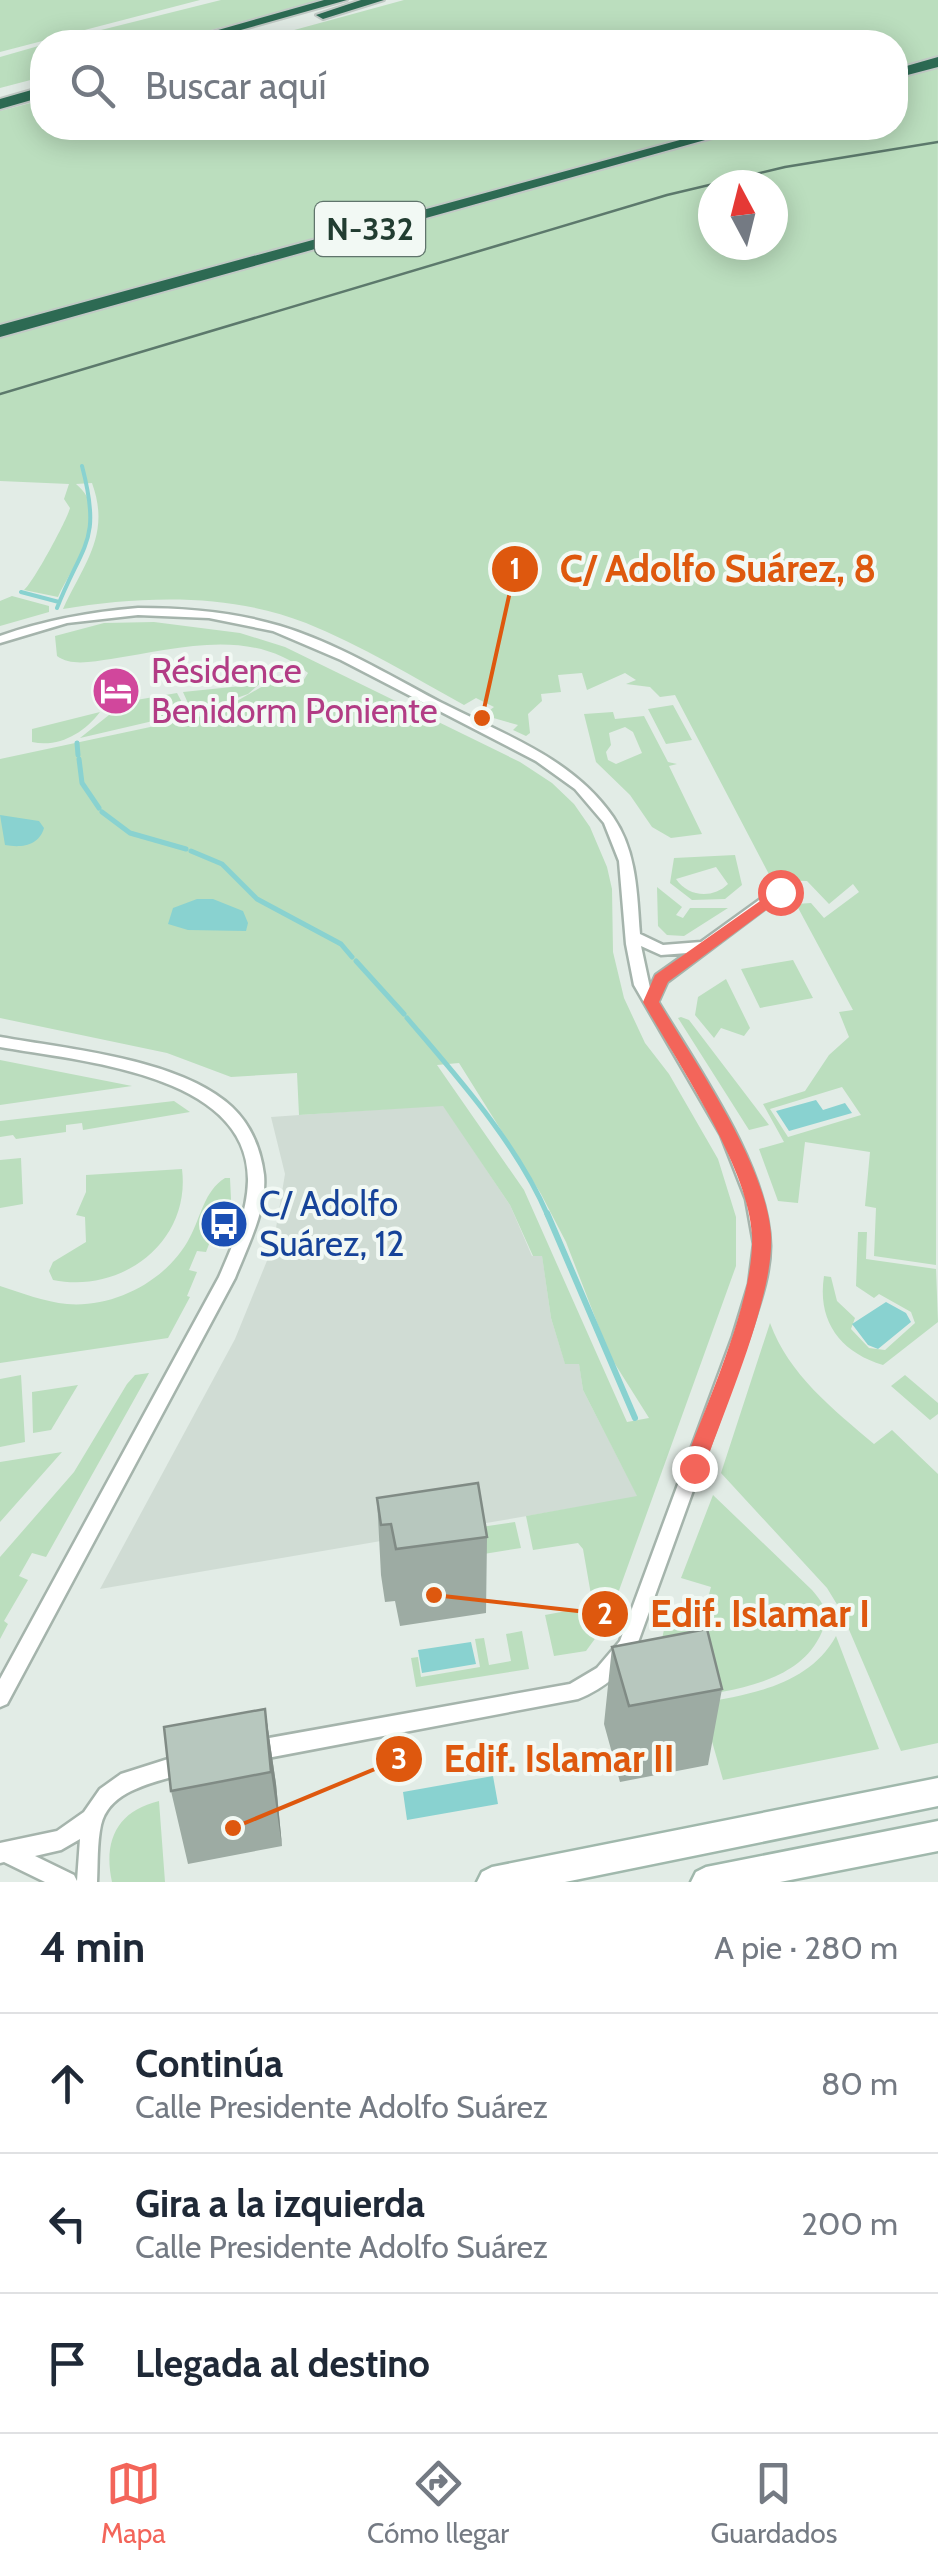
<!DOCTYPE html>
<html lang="es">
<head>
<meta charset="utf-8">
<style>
	:root { --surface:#fff; --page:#f6f6f7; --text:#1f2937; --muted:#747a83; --line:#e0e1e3; --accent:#f3655a }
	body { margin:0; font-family:Cabin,sans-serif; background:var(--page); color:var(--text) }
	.compass { position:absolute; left:698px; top:170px; width:90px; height:90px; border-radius:50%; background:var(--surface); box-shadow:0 5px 25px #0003; rotate:353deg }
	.stop { position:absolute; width:30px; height:30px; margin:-22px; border:8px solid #f3655a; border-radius:50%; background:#fff }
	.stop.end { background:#f3655a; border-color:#fff; box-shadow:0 2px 10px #0008 }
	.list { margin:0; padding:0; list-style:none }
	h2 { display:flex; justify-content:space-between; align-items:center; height:130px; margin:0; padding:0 40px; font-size:42px }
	h2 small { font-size:32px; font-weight:400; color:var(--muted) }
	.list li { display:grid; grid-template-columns:65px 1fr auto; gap:30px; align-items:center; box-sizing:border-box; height:140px; padding:0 40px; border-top:2px solid var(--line) }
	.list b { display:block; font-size:38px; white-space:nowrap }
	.list p { margin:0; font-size:32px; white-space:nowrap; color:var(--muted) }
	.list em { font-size:32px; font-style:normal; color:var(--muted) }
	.icon { flex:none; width:55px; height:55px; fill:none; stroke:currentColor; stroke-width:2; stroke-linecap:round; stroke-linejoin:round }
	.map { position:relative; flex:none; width:938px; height:1882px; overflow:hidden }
	.search { position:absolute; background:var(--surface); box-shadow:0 5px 25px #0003; left:30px; right:30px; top:30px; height:110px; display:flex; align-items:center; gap:25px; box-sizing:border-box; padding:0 35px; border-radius:40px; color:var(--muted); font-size:38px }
	.sheet { height:550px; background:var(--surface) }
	nav { display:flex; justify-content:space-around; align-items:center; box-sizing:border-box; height:140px; border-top:2px solid var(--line); background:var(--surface); font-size:28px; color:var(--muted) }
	nav a { display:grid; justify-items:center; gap:5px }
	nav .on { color:var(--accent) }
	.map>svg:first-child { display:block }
	.built { fill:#d0dcd4 }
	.green { fill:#bbdebe; fill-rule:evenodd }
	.water { fill:#89d2d0 }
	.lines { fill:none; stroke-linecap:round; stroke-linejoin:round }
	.stream-far2 { stroke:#89d2d0; stroke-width:4 }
	.stream-far1 { stroke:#89d2d0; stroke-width:5 }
	.stream { stroke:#89d2d0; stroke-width:6 }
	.street-casing { stroke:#a5b4ac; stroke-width:5 }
	.secondary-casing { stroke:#a0b8ac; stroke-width:5 }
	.highway-casing { stroke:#c1c9c5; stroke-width:4 }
	.street { fill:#fff; fill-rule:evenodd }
	.secondary { fill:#fff; fill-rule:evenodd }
	.highway { fill:#2d6a53; fill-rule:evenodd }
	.tram { stroke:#5c796c; stroke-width:2.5 }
	.wall { fill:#9daba3 }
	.shaded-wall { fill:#808b85 }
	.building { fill:#b7c7be; stroke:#808b85; stroke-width:2.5 }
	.route { fill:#f3655a }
	.labels { text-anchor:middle; stroke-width:8; stroke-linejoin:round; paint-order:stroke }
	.shield { fill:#f2f9f4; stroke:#60756c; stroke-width:2.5 }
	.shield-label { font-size:32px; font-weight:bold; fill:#223d31 }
	.hotel-label { font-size:35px; fill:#b23c85; stroke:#f2f9f4; text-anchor:start }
	.transit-label { font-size:35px; fill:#164399; stroke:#f2f9f4; text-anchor:start }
	.leader { fill:none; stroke:#de580e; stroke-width:4 }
	.callout-dot { fill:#de580e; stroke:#f2f9f4; stroke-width:4 }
	.mark-label { font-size:30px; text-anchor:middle; font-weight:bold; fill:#fff }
	.callout-label { font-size:38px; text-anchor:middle; font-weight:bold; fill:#de580e; stroke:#f2f9f4; stroke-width:8; stroke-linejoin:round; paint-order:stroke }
</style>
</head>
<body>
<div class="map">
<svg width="938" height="1882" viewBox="0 0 938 1882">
	<rect width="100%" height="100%" fill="#e2ece6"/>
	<!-- built -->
	<path class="built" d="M443,1105L510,1205L532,1256L542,1255L551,1318L565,1363H579L583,1390L638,1497L100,1589L235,1339L273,1246L285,1174L271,1117Z"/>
	<!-- green -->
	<path class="green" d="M0,0H200L0,52Z
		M221,0H324L166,42H53Z
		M404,0H938L936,1265L874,1256L876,1208L865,1206L870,1152L805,1142L798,1203L778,1201L759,1149L784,1142L763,1104L805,1091L829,1055L849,1037L839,1012L853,1010L796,904L811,903L824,918L859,892L853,884L829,904L807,881L772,880L675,695L660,697L650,687L626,684L636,680L625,673L587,690L582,673L558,675L561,692L541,694L542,701L528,714L530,733L526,736L513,730L518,725L483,715L494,707L476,698L464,705C413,677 361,645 306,623C230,593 142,596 63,609C84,563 111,535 92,483L76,484C114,515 72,566 58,597L24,590C33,583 67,520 70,508L64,499L69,484L0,481V111L42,100V128H896V42H250ZM713,185H773V245H713ZM842,1087L861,1115L788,1137L770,1109Z
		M42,45V77L0,88V57Z
		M12,596L49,606V612L0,626V601Z
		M154,622L240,633L285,647L520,762L552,783L574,804L590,827L607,867L612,889L613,952L624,998L645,1043L669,1074L718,1159L736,1217V1266L608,1621L586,1651L554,1656L545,1615L593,1606L583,1549L578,1543L533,1550L526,1516L637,1496L583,1390L579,1364H565L551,1318L542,1256H533L510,1205L443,1106L299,1115L297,1073L231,1077L167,1053L0,1018V759L216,713L277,678L283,679L286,687L300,686L308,673C251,626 177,649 111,659C94,661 72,667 57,656L55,636L104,623ZM459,1063L541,1194L566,1242L610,1356L649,1418L627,1422L524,1190L437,1065Z
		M264,680L248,694L197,712L191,710L183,692L251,685V681Z
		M177,693L186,710L183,714L80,738L114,711L113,704Z
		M673,705L692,740L666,744L648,709Z
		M100,712C84,733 59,748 32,742V729Z
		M613,712L615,719L644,716L668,762L677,764L669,766L702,834L671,838L652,827L630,795L596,762L584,714ZM625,727L633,732L642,753L616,764L608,760L606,752L611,745L609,733Z
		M735,855L742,885L725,899L692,900L670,883L674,858ZM716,867L728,884C713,899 688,897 676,879Z
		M657,887L682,907L676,915L683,918L690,908H728L684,936L667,935L658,926Z
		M793,960L813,998L760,1008L741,969Z
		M726,979L750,1028L744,1036L721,1028L714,1038L695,1015L698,997Z
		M681,1017L689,1020L769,1125L749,1130L678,1018Z
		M0,1060L132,1086L0,1105Z
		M174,1101L190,1112L83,1130L82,1123L66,1125V1132L16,1139L13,1135L0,1137V1121Z
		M21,1158L23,1204L0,1208V1160Z
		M182,1169C191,1242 122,1294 53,1280L49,1271L53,1262L86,1242L85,1217L76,1215L86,1192V1175Z
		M225,1178H230L231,1199L215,1239H211L206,1252L197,1251L189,1270L197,1272L187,1296L190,1297L168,1338L0,1363V1286C22,1293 45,1302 67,1304C115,1308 168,1280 190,1237C201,1217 204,1191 225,1178Z
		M858,1232H867L866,1259L936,1269L938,1322L883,1365C840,1352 817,1321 824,1276L831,1277L837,1301L855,1318L851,1329L869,1348L885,1350L915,1323L911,1312L879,1294L874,1298L856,1286Z
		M770,1323C789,1375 833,1409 874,1444L892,1430L938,1474V1743L901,1751L841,1611L827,1588L721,1473Z
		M149,1373L46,1557L32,1553L19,1576L28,1580L4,1621L8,1624L0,1639V1557L74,1472L127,1384L135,1375Z
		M21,1375L25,1442L0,1447V1379Z
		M905,1375L938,1403V1414L930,1420L891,1386Z
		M78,1385L51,1430L33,1433L32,1392Z
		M62,1452L0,1522V1462Z
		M713,1495L812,1590C827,1607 830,1617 819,1638C794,1685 729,1690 682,1699L661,1643L666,1621L699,1630L711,1587L681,1578Z
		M515,1522L521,1548L459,1558L454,1531Z
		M522,1631L529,1669L416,1687L411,1658L418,1657L421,1677L480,1667L475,1639L484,1638L489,1665L511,1661L506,1634Z
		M836,1636L879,1749L723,1780L701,1703C752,1694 809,1685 836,1636Z
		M159,1801L165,1882H112C103,1841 117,1811 159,1801Z"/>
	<!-- water -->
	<path class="water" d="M0,815L39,821L44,828C39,846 21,848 5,845Z
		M197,899H213L243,911L248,923L246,931L188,930L168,924L173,908Z
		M816,1100L823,1110L845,1103L852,1113L789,1131L776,1111Z
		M886,1302L906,1313L911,1322L878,1349L868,1345L852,1324Z
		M471,1642L476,1664L422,1673L418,1650Z
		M493,1776L498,1804L407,1820L403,1792Z"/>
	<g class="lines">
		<!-- stream-far2 -->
		<path class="stream-far2" d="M21,592L59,602
			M57,608C83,542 102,542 82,466"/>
		<!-- stream-far1 -->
		<path class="stream-far1" d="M77,743L78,755
			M79,759L82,783L99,808
			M102,812L130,833L186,849
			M191,851L222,864L257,899L341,944L352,957
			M356,961L404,1014
			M407,1018C458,1078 516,1142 548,1216"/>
		<!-- stream -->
		<path class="stream" d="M547,1213L635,1418"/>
		<!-- street casing -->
		<g class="street-casing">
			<path id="street" d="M138,608C186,608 234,612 280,626C336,643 387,674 438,701C500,733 572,757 613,817C637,852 637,894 640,934L663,945L701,942L780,885H790L792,888L667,982L658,1002C697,1067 769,1168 770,1246C770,1277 758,1307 749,1336L637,1645C625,1672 605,1688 578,1699L252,1761L245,1758L242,1751L245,1744L252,1741L570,1684L597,1668L620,1641L733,1336L749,1284L754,1244L746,1199L721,1135L634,985L626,944L619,861L604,823L575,789L536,761L341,660L273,631L209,618L138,615L67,623L0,643V636C45,620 90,612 138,608ZM641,946L661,955L687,953L656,975L650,988Z
				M0,1037C68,1049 181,1059 232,1107C251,1125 261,1150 264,1175C267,1210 247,1247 235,1278L7,1704L0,1707V1679L219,1277C232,1247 247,1215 248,1181C250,1073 78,1061 0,1047Z
				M187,1753L194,1756L197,1763L194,1770C163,1782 110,1786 101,1825C97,1843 98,1864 97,1882H45L4,1862L0,1863V1843L57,1831L84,1812L100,1789L121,1774ZM80,1839L77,1881L74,1875L35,1856L61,1850Z"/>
		</g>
		<!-- secondary casing -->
		<g class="secondary-casing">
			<path id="secondary" d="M938,1778V1806L565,1882H477L482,1872L492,1867Z
				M938,1821V1851L780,1882H691L696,1872L706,1867Z"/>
		</g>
		<!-- highway casing -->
		<g class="highway-casing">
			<path id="highway" d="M324,0H347L198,42H176Z
				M361,0H384L323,19L316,15Z
				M938,57V67L896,78V69Z
				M42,87V97L0,109V99Z
				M724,128H748L0,337V325Z"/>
		</g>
		<!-- street -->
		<use href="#street" class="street"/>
		<!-- secondary -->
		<use href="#secondary" class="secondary"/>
		<!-- highway -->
		<use href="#highway" class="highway"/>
		<!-- tram -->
		<path class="tram" d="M0,394L667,195L785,167L938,142"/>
	</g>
	<!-- wall -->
	<path class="wall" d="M377,1498L487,1537L486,1613L400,1626L395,1601L385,1602L381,1575Z
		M612,1647L722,1689L708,1765L620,1782L604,1724Z
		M265,1709L276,1784L282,1846L188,1864L171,1791Z"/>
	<!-- shaded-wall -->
	<path class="shaded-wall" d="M265,1709L276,1784L282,1846L271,1772Z"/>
	<!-- building -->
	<path class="building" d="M478,1483L487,1537L396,1549L391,1524L381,1525L377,1498Z
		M707,1629L722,1689L629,1706L612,1647Z
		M265,1709L271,1772L171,1791L164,1727Z"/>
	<!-- route -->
	<path class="route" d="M780,887L788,892L785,896L668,982L659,1002C695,1063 766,1164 771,1234C775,1294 725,1408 704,1468L694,1477L683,1468C706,1404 755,1300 752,1235C749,1167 677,1062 643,1002L655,975Z"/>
	<!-- icons -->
	<defs>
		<g id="hotel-disc" transform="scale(2.5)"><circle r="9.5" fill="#d1479c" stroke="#f2f9f4"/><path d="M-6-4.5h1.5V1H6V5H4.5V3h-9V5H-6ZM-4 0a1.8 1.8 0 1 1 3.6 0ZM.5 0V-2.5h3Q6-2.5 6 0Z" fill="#fff"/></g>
		<g id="bus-disc" transform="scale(2.5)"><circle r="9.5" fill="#1a4fb4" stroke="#f2f9f4"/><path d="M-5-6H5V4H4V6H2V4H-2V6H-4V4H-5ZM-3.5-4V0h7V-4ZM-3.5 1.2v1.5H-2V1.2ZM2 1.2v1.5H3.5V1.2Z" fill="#fff"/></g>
	</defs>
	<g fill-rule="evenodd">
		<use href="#hotel-disc" x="116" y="691"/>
		<use href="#bus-disc" x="224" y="1224"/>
	</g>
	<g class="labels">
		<!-- shield labels -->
		<rect class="shield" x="315" y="202" width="110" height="54" rx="8"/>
		<g class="shield-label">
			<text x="370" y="240">N-332</text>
		</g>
		<!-- hotel labels -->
		<g class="hotel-label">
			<text x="151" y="683">Résidence<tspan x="151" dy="40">Benidorm Poniente</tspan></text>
		</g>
		<!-- transit labels -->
		<g class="transit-label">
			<text x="259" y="1216">C/ Adolfo<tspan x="259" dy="40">Suárez, 12</tspan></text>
		</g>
	</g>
	<!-- callouts -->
	<path class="leader" d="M482 718L515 569M434 1595L605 1614M233 1828L399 1759"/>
	<g class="callout-dot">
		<circle cx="482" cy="718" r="10"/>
		<circle cx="434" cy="1595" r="10"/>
		<circle cx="233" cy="1828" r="10"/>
		<circle cx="515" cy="569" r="25"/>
		<circle cx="605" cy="1614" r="25"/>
		<circle cx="399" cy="1759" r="25"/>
	</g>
	<g class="mark-label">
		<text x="515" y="579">1</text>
		<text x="605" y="1624">2</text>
		<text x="399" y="1769">3</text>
	</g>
	<g class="callout-label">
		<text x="718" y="582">C/ Adolfo Suárez, 8</text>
		<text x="760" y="1627">Edif. Islamar I</text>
		<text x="559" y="1772">Edif. Islamar II</text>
	</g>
</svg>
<svg class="compass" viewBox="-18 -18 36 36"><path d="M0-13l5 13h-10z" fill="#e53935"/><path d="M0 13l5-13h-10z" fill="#747a83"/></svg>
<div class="stop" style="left:780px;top:892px"></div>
<div class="stop end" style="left:694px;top:1468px"></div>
<div class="search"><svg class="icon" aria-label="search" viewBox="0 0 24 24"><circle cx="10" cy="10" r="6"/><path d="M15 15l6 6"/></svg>Buscar aquí</div>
</div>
<section class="sheet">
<h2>4 min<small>A pie · 280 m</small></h2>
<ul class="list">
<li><svg class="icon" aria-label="ahead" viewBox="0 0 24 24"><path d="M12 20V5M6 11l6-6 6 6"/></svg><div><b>Continúa</b><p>Calle Presidente Adolfo Suárez</p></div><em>80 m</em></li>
<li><svg class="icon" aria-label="left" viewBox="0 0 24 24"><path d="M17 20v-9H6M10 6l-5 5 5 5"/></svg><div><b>Gira a la izquierda</b><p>Calle Presidente Adolfo Suárez</p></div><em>200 m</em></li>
<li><svg class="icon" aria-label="arrive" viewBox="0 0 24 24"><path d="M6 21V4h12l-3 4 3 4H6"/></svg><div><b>Llegada al destino</b></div></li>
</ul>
</section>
<nav>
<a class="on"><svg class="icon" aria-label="map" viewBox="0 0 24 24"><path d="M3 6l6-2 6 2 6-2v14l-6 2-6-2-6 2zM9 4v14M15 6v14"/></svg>Mapa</a>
<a><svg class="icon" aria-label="directions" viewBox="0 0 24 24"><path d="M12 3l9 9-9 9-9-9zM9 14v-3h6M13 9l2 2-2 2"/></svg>Cómo llegar</a>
<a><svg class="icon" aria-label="saved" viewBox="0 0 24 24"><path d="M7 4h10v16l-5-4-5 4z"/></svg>Guardados</a>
</nav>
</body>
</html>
